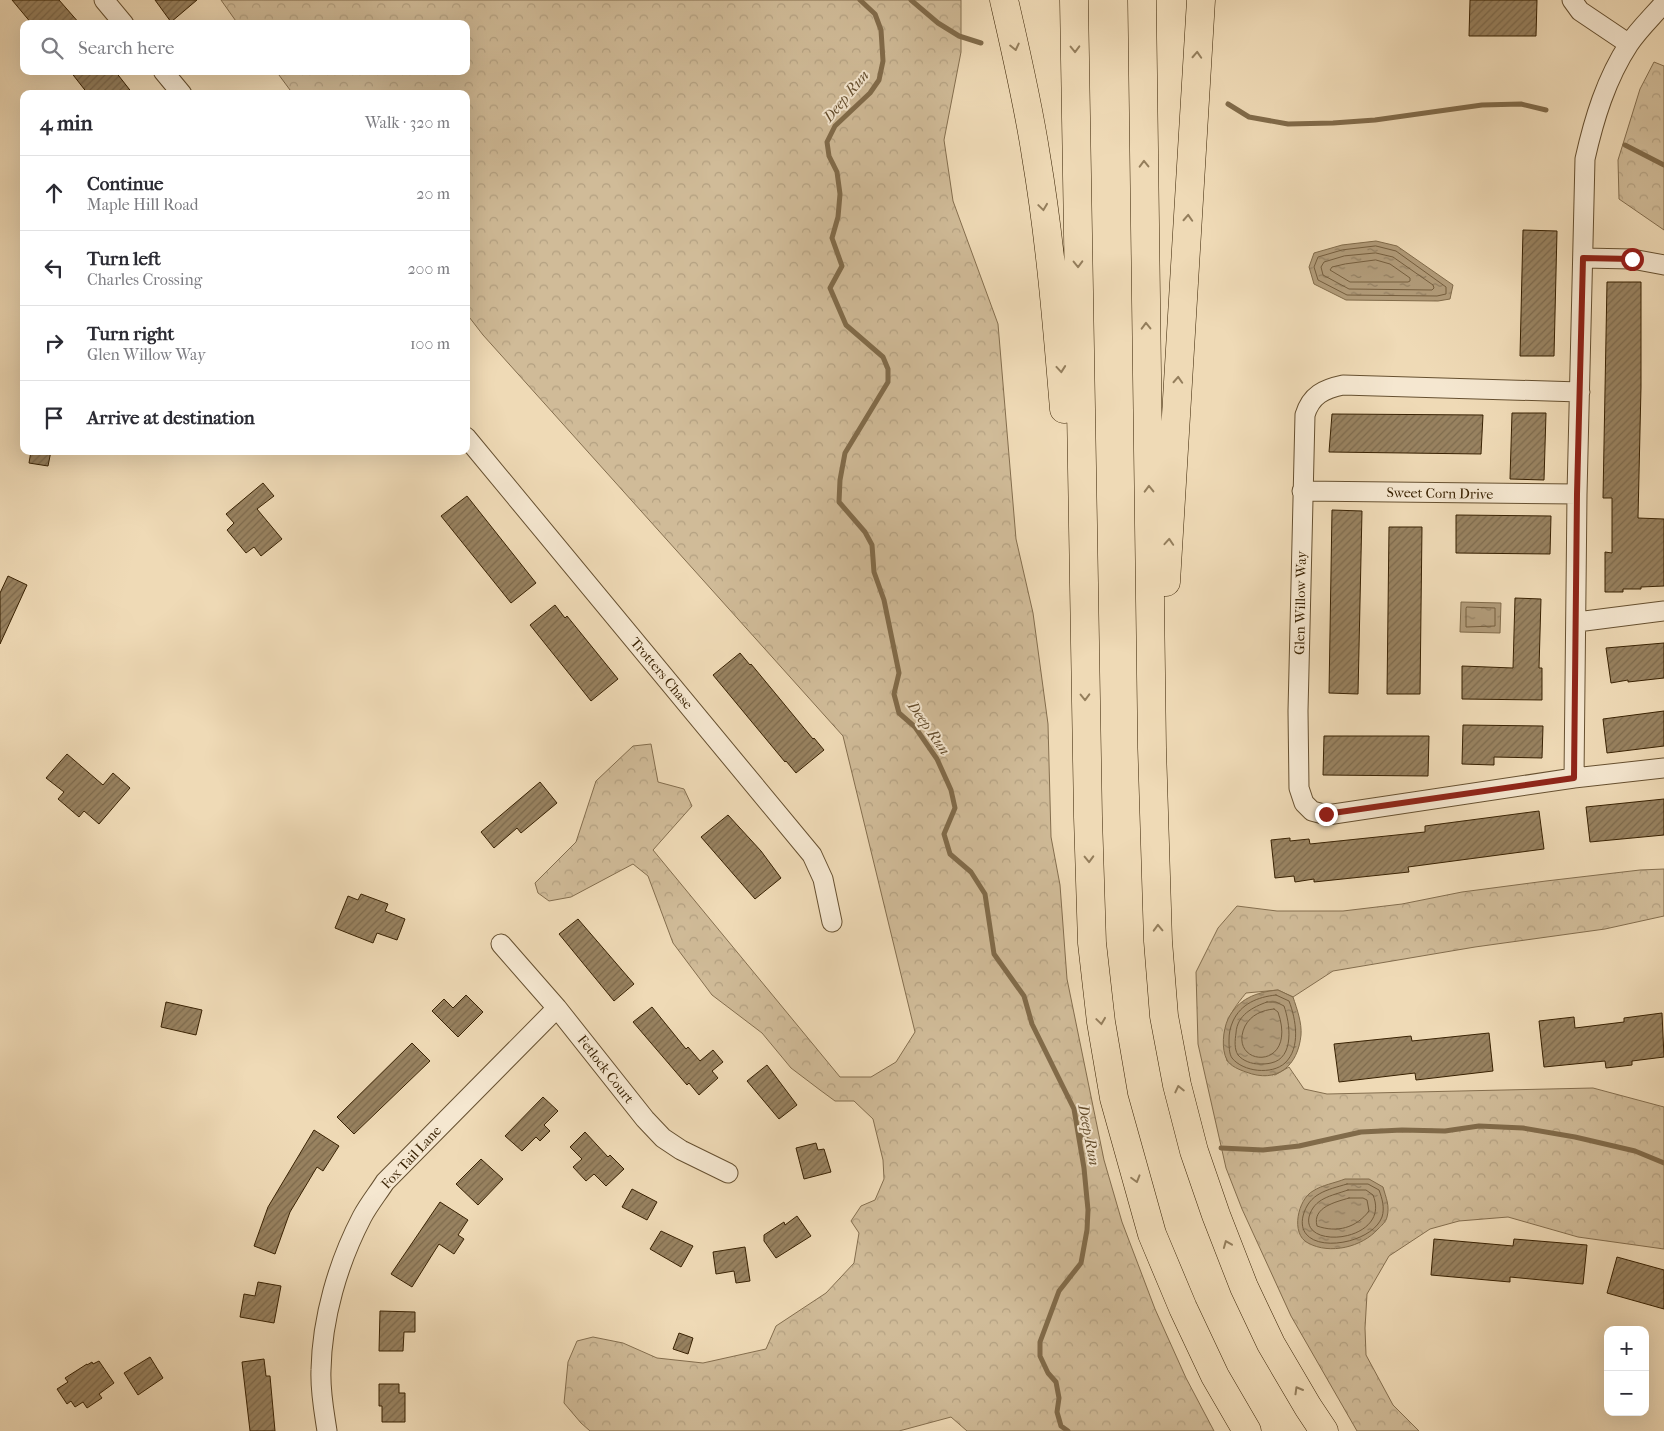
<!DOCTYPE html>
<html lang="en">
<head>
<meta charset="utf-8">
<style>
	:root { --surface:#fff; --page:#f2f2f3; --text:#2b2b33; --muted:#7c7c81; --line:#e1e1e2 }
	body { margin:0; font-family:"IM FELL French Canon",serif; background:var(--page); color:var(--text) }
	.controls { position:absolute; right:15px; bottom:15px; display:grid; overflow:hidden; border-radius:10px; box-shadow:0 5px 20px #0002 }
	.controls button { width:45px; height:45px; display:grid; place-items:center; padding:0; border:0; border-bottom:1px solid var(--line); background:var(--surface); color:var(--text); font:25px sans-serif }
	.stop { position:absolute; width:15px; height:15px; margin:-11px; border:4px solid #8f2418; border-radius:50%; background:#fff }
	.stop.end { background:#8f2418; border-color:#fff; box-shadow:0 1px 5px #0008 }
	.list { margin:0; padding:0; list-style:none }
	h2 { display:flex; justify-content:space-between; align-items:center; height:65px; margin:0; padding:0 20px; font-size:21px }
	h2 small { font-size:16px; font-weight:400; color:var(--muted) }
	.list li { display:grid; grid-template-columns:32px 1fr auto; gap:15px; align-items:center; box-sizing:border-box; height:75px; padding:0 20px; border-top:1px solid var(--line) }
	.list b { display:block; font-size:19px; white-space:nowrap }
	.list p { margin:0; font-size:16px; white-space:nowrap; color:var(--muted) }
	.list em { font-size:16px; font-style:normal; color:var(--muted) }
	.icon { flex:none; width:28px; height:28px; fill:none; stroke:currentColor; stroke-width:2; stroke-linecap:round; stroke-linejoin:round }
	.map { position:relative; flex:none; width:1664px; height:1431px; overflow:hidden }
	.search { position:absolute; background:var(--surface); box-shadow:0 5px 20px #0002; left:20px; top:20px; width:450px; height:55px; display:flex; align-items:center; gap:12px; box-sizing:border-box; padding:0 18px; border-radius:10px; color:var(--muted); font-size:19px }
	.panel { position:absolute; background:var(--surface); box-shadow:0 5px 20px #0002; left:20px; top:90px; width:450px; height:365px; border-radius:10px }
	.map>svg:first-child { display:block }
	.forest { fill:url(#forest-crowns); stroke:#846e4e }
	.water { fill:url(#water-ripples); stroke:#816b4a }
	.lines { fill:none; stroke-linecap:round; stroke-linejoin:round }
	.shore { stroke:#755e3e; stroke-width:1 }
	.stream { stroke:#816b4a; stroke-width:5 }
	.building { fill:url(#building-hatch); stroke:#392203 }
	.minor-casing { stroke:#665030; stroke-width:21 }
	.highway-casing { stroke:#392203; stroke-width:29 }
	.minor { stroke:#f5e7d0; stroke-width:19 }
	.highway { stroke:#efdab6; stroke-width:28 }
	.oneway { stroke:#947e5c }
	.route { stroke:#8f2418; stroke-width:6 }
	.labels { text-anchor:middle; stroke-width:4; stroke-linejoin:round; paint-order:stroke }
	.street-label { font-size:14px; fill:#392203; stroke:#f5e7d0 }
	.water-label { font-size:15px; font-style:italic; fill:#634c2c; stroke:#f5e7d0 }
</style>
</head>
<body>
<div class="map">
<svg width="1664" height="1431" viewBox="0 0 1664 1431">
	<defs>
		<pattern id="forest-crowns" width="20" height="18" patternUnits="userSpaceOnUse" patternTransform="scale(1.25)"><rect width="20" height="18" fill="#d0bb98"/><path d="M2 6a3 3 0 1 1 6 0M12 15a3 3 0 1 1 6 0" fill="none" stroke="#b3a081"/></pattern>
		<pattern id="water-ripples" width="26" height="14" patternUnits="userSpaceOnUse" patternTransform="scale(1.25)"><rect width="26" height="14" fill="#b19b79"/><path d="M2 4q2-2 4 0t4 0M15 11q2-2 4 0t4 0" fill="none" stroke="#917e61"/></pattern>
		<pattern id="building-hatch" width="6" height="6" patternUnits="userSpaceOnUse" patternTransform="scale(1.25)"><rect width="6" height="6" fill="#988260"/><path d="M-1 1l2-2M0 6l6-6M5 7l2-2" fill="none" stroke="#7d6a4d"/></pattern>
	</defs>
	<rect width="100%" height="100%" fill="#efdab6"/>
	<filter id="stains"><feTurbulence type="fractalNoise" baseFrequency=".004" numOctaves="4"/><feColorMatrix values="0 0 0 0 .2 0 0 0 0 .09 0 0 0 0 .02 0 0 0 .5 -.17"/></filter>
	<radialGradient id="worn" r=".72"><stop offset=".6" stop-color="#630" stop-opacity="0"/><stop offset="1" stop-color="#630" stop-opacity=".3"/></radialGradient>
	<!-- forest -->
	<path class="forest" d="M221,0H961V52L944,140L953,201L998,324L1016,539L1033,613L1048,724L1051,837L1060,885L1067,979L1104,1160L1122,1222L1155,1309L1186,1378L1214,1431H967L951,1417L899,1431H590L581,1423L564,1403L568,1362L577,1341L593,1337L623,1343L657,1358L703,1363L766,1349L776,1326L826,1293L854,1263L859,1233L851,1221L861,1206L875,1200L884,1179L883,1160L873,1119L854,1101H835L820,1090L791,1068L762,1033L712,995L673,943L648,876L633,864L571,897L549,901L538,893L535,883L576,842L596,781L633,746L651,744L658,782L684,789L692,806L653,850L840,1077H871L896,1062L915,1032L843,736L483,335L466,313V94H293L276,71H466V24H238Z
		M1654,62L1664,66V230L1619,199L1618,160L1640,89Z
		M1664,869V916L1605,929L1475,947L1333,971L1293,997L1278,990L1246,993C1227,1016 1220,1030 1227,1061L1275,1075L1289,1067L1304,1089L1327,1094L1593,1088L1664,1107V1249L1578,1237L1508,1217L1459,1221L1430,1229L1389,1256L1367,1294L1365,1328L1366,1355L1393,1405L1419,1431H1357L1291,1316L1242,1209L1226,1168L1198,1044L1196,972L1218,928L1237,906L1277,911H1343L1402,904L1462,892L1546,881L1640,870Z"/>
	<!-- water -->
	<path class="water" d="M1376,241L1397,246L1453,285L1450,299L1438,301L1346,300L1314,284L1309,267L1314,253L1342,245Z
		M1461,602L1501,603L1500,633L1460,632Z
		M1278,990L1293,997C1297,1009 1302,1023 1301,1035C1298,1066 1277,1084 1246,1072C1240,1070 1230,1066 1227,1060C1221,1049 1223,1030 1228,1019C1238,999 1256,992 1278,990Z
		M1345,1179H1369L1383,1187C1386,1198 1390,1206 1387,1217C1386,1222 1381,1226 1378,1229C1362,1247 1330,1255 1308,1243C1290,1234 1298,1199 1313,1191C1322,1185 1335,1183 1345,1179Z"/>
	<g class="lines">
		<!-- shore -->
		<path class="shore" d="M1376,246L1396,251L1446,287V294L1437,296L1347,295L1318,280L1314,267L1318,257L1342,250Z
			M1376,253L1393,257L1433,285L1434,288L1432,290L1349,289L1323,275L1321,267L1324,262L1344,256Z
			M1376,260L1390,264L1410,278V281L1408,282H1350L1330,270L1332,267L1345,264Z
			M1467,607L1495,608V626L1466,627V609Z
			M1276,995L1289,1001C1296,1019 1301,1048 1285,1063C1272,1075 1243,1072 1232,1058C1229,1054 1229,1045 1229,1040C1229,1033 1230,1028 1233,1021C1241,1004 1257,997 1276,995Z
			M1267,1002H1276L1284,1006C1290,1023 1295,1058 1271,1063C1267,1064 1263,1064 1259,1064C1252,1064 1243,1061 1238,1055C1234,1049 1235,1040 1236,1033C1237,1015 1253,1007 1267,1002Z
			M1274,1009L1278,1012C1299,1073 1226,1067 1245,1026C1251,1015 1262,1010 1274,1009Z
			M1347,1184H1368L1379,1190C1382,1198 1385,1208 1382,1217C1371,1247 1294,1257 1303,1216C1309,1193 1327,1190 1347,1184Z
			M1348,1190H1366L1373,1195C1392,1241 1302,1251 1309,1217C1314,1198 1331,1196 1348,1190Z
			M1349,1198H1363L1367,1200L1369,1211C1356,1228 1337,1233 1317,1226C1312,1207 1336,1202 1349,1198Z"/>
		<!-- stream -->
		<path class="stream" d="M860,0L875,14L881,30L883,61L879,80L870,93L835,126L827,142L829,156L837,172L840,194L838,217L832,238L842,266L830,288L846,325L883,357L888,369V382L845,453L840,480L839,502L865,532L872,545L874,572L884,600L899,673L894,694L899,713L915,727L937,759L951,790L955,808L944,834L950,854L971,872L985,894L994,954L1024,996L1032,1024L1074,1109L1084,1168L1088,1210L1087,1230L1081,1263L1059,1291L1040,1342V1356L1048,1373L1056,1382L1059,1398L1057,1412L1061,1426L1068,1431
			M911,0L938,23L959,36L981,43
			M1228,104L1249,117L1288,124L1333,123L1375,120L1482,105L1521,104L1546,110
			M1625,145L1664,165
			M1079,1135L1097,1145
			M1221,1148L1263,1150L1299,1146L1361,1132L1402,1130L1445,1131L1479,1126L1523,1128L1575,1137L1635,1151L1664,1163"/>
	</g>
	<!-- building -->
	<path class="building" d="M12,0H59L80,24H32Z
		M155,0H197L171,22Z
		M1470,0H1537L1536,36H1469Z
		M70,71H115L133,94H88Z
		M1523,230L1557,231L1554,356H1520Z
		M1607,282H1641V387L1638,518L1664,519V586L1641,587V589H1623V592H1605V552L1612,553V498H1603Z
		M1512,413H1546L1544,480L1510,479Z
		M1332,414L1483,415L1481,454L1329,452Z
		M31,451H51L48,466L29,463Z
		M263,483L274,496L257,509L282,539L261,556L254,547L246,553L227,530L234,523L226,514Z
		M467,496L536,583L511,603L441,516Z
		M1332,510L1362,511L1358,694L1329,693Z
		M1456,515L1551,516L1550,554L1456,553Z
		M1389,527H1422L1420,694H1387Z
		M8,576L27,585L0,644V593Z
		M1515,598L1541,599L1539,668H1542V700L1462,699V666L1513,668Z
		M555,605L565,618L567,616L618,679L591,701L530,625Z
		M1664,643V678L1628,682V680L1611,683L1606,648Z
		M740,653L750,665L751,664L813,739L814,738L824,750L796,773L786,761L785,762L713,675Z
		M1664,711V746L1607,753L1603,719Z
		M1463,725L1543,726L1542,758L1494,757V765L1462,764Z
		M1324,736H1429L1428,776L1323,775Z
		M67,754L103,785L113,773L130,788L99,824L84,811L79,817L58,799L64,792L46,778Z
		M540,782L557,803L521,833L517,828L494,848L481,832Z
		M1664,799V835L1590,842L1586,807Z
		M1539,811L1544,849L1408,867L1409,872L1314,882V879L1295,882L1294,876L1275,878L1271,840L1290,838V841L1309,839L1310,844L1425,832V826Z
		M728,815L761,851L781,878L755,899L701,837Z
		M361,894L388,904L385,911L405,919L397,940L377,933L373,943L335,928L348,896L358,900Z
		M578,919L634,984L614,1001L559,934Z
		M466,995L483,1012L458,1037L432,1011L444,999L453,1008Z
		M166,1002L202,1010L196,1035L161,1027Z
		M652,1007L686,1049L688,1047L700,1061L713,1050L723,1062L712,1071L718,1078L699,1095L689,1083L687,1085L633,1022Z
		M1662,1013L1664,1057L1632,1061V1065L1606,1068L1605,1061L1544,1067L1539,1021L1574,1017L1575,1028L1624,1022V1018Z
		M1489,1033L1493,1071L1416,1080L1415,1073L1339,1082L1334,1044L1411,1036L1412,1041Z
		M412,1043L430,1061L354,1134L337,1117Z
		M767,1065L797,1105L779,1119L747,1081Z
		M543,1097L558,1111L544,1125L550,1131L540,1141L536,1137L522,1151L505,1136Z
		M314,1130L339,1146L323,1171L317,1167L290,1212L275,1254L254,1246L268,1207Z
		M585,1132L608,1157L610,1155L624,1169L606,1186L594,1174L586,1181L573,1167L582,1159L570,1147Z
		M816,1143L818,1150L824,1149L831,1172L804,1179L796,1148Z
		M481,1159L503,1179L478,1205L456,1184Z
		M632,1189L657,1202L647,1220L622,1207Z
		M440,1202L468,1220L458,1235L464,1239L454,1254L439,1244L412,1287L391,1274Z
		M797,1216L811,1236L776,1258L764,1241V1235L784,1222L785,1225Z
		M661,1231L693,1246L681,1267L650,1249Z
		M1434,1239L1513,1246L1514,1239L1587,1245L1583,1284L1510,1277V1282L1431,1275Z
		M745,1247L750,1281L736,1283L734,1271L716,1274L713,1252Z
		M1617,1257L1664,1270V1309L1607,1293Z
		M258,1282L281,1286L274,1323L240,1317L244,1294L255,1296Z
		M380,1311L415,1312V1332H404L403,1351H379Z
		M679,1333L693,1338L688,1354L673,1349Z
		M150,1357L163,1378L138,1395L124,1373Z
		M264,1359L266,1376H270L275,1431H250L242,1362Z
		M99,1361L114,1383L99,1394L102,1398L87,1408L83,1402L75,1407L71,1401L67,1404L57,1389L68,1382L65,1378L87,1364V1365L92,1362L93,1364Z
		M379,1384H399V1393H405V1422H382V1406H379Z"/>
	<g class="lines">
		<!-- minor casing -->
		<g class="minor-casing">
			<path id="minor" d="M104,0L124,24
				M1572,0L1580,11L1629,44
				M1664,3C1653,16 1639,29 1629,44C1606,79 1594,119 1585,159L1577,494L1574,778L1664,768
				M163,71L182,94
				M1583,258L1632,259L1664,265
				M466,437L812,855L823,879L832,922
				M1302,491L1577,494
				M1577,622L1664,611
				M1574,778L1327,815L1312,811L1304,803L1299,788L1298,711L1305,415C1311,395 1324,389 1343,385L1580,392
				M501,944L557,1008L645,1119L663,1138L681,1150L728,1173
				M327,1431C324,1411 320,1391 321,1370C322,1318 338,1263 362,1217C369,1204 378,1193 385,1182L557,1008"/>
		</g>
		<!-- highway casing -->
		<g class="highway-casing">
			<path id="highway" d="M1004,0C1016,52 1028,103 1036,156C1050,239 1057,324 1064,409
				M1074,0L1088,817L1092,943L1101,1022L1114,1098L1152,1234L1183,1308L1215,1376L1247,1431
				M1142,0L1152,748L1158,941L1164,1016L1177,1085L1194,1151L1216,1215L1244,1287L1271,1344L1308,1407L1324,1431
				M1166,582L1201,0"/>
		</g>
		<!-- minor -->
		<use href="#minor" class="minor"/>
		<!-- highway -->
		<use href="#highway" class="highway"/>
	</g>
	<!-- one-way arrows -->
	<defs><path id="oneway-chevron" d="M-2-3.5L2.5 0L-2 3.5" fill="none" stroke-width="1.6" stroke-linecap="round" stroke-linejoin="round" transform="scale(1.25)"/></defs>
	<g class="oneway">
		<use href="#oneway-chevron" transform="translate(1015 47) rotate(77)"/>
		<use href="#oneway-chevron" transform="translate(1075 49) rotate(89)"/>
		<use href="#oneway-chevron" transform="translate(1197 55) rotate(-87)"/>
		<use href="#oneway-chevron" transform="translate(1144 164) rotate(-91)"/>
		<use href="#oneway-chevron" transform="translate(1043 207) rotate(82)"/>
		<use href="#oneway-chevron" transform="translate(1188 218) rotate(-87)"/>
		<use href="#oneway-chevron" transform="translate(1078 264) rotate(89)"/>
		<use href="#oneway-chevron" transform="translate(1146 326) rotate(-91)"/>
		<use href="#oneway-chevron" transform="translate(1061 369) rotate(85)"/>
		<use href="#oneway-chevron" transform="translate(1178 380) rotate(-87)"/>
		<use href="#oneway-chevron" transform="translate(1149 489) rotate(-91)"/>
		<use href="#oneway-chevron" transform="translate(1169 542) rotate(-86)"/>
		<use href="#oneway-chevron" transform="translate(1085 697) rotate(89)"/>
		<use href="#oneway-chevron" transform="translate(1089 859) rotate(88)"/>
		<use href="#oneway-chevron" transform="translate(1158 928) rotate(-92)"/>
		<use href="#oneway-chevron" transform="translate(1101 1021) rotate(82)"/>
		<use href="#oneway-chevron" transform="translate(1179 1089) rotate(-103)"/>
		<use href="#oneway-chevron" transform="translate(1136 1179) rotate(74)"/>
		<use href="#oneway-chevron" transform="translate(1227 1244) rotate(-112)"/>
		<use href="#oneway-chevron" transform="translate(1298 1390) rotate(-120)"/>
	</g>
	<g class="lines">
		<!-- route -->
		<path class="route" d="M1326,814L1574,778L1577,494L1583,258L1632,259"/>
	</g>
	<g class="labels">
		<!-- street labels -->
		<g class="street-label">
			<text transform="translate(1440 493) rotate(1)" y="5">Sweet Corn Drive</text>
			<text transform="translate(1300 603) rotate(-89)" y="5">Glen Willow Way</text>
			<text transform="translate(662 673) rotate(50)" y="5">Trotters Chase</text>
			<text transform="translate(606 1069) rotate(52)" y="5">Fetlock Court</text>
			<text transform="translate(411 1157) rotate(-47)" y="5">Fox Tail Lane</text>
		</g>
		<!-- water labels -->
		<g class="water-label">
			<text transform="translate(846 96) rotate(-50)" y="5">Deep Run</text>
			<text transform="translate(929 728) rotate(55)" y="5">Deep Run</text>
			<text transform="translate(1089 1135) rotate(79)" y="5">Deep Run</text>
		</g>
	</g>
	<rect width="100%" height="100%" filter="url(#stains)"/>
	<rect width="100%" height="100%" fill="url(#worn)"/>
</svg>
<div class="controls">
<button>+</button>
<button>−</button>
</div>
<div class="stop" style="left:1632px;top:259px"></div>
<div class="stop end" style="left:1326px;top:814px"></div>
<div class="search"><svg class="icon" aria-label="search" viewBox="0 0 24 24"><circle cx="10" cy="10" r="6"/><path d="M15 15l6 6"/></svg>Search here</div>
<section class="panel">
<h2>4 min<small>Walk · 320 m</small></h2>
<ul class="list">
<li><svg class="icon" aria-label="ahead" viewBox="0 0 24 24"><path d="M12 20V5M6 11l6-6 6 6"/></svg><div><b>Continue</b><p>Maple Hill Road</p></div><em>20 m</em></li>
<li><svg class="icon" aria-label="left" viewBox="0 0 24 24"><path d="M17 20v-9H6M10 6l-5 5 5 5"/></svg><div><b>Turn left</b><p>Charles Crossing</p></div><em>200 m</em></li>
<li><svg class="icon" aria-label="right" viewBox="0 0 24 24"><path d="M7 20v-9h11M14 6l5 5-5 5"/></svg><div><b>Turn right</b><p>Glen Willow Way</p></div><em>100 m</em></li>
<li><svg class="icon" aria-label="arrive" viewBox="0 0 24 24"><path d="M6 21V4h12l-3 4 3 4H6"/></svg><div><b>Arrive at destination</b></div></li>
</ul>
</section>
</div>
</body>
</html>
